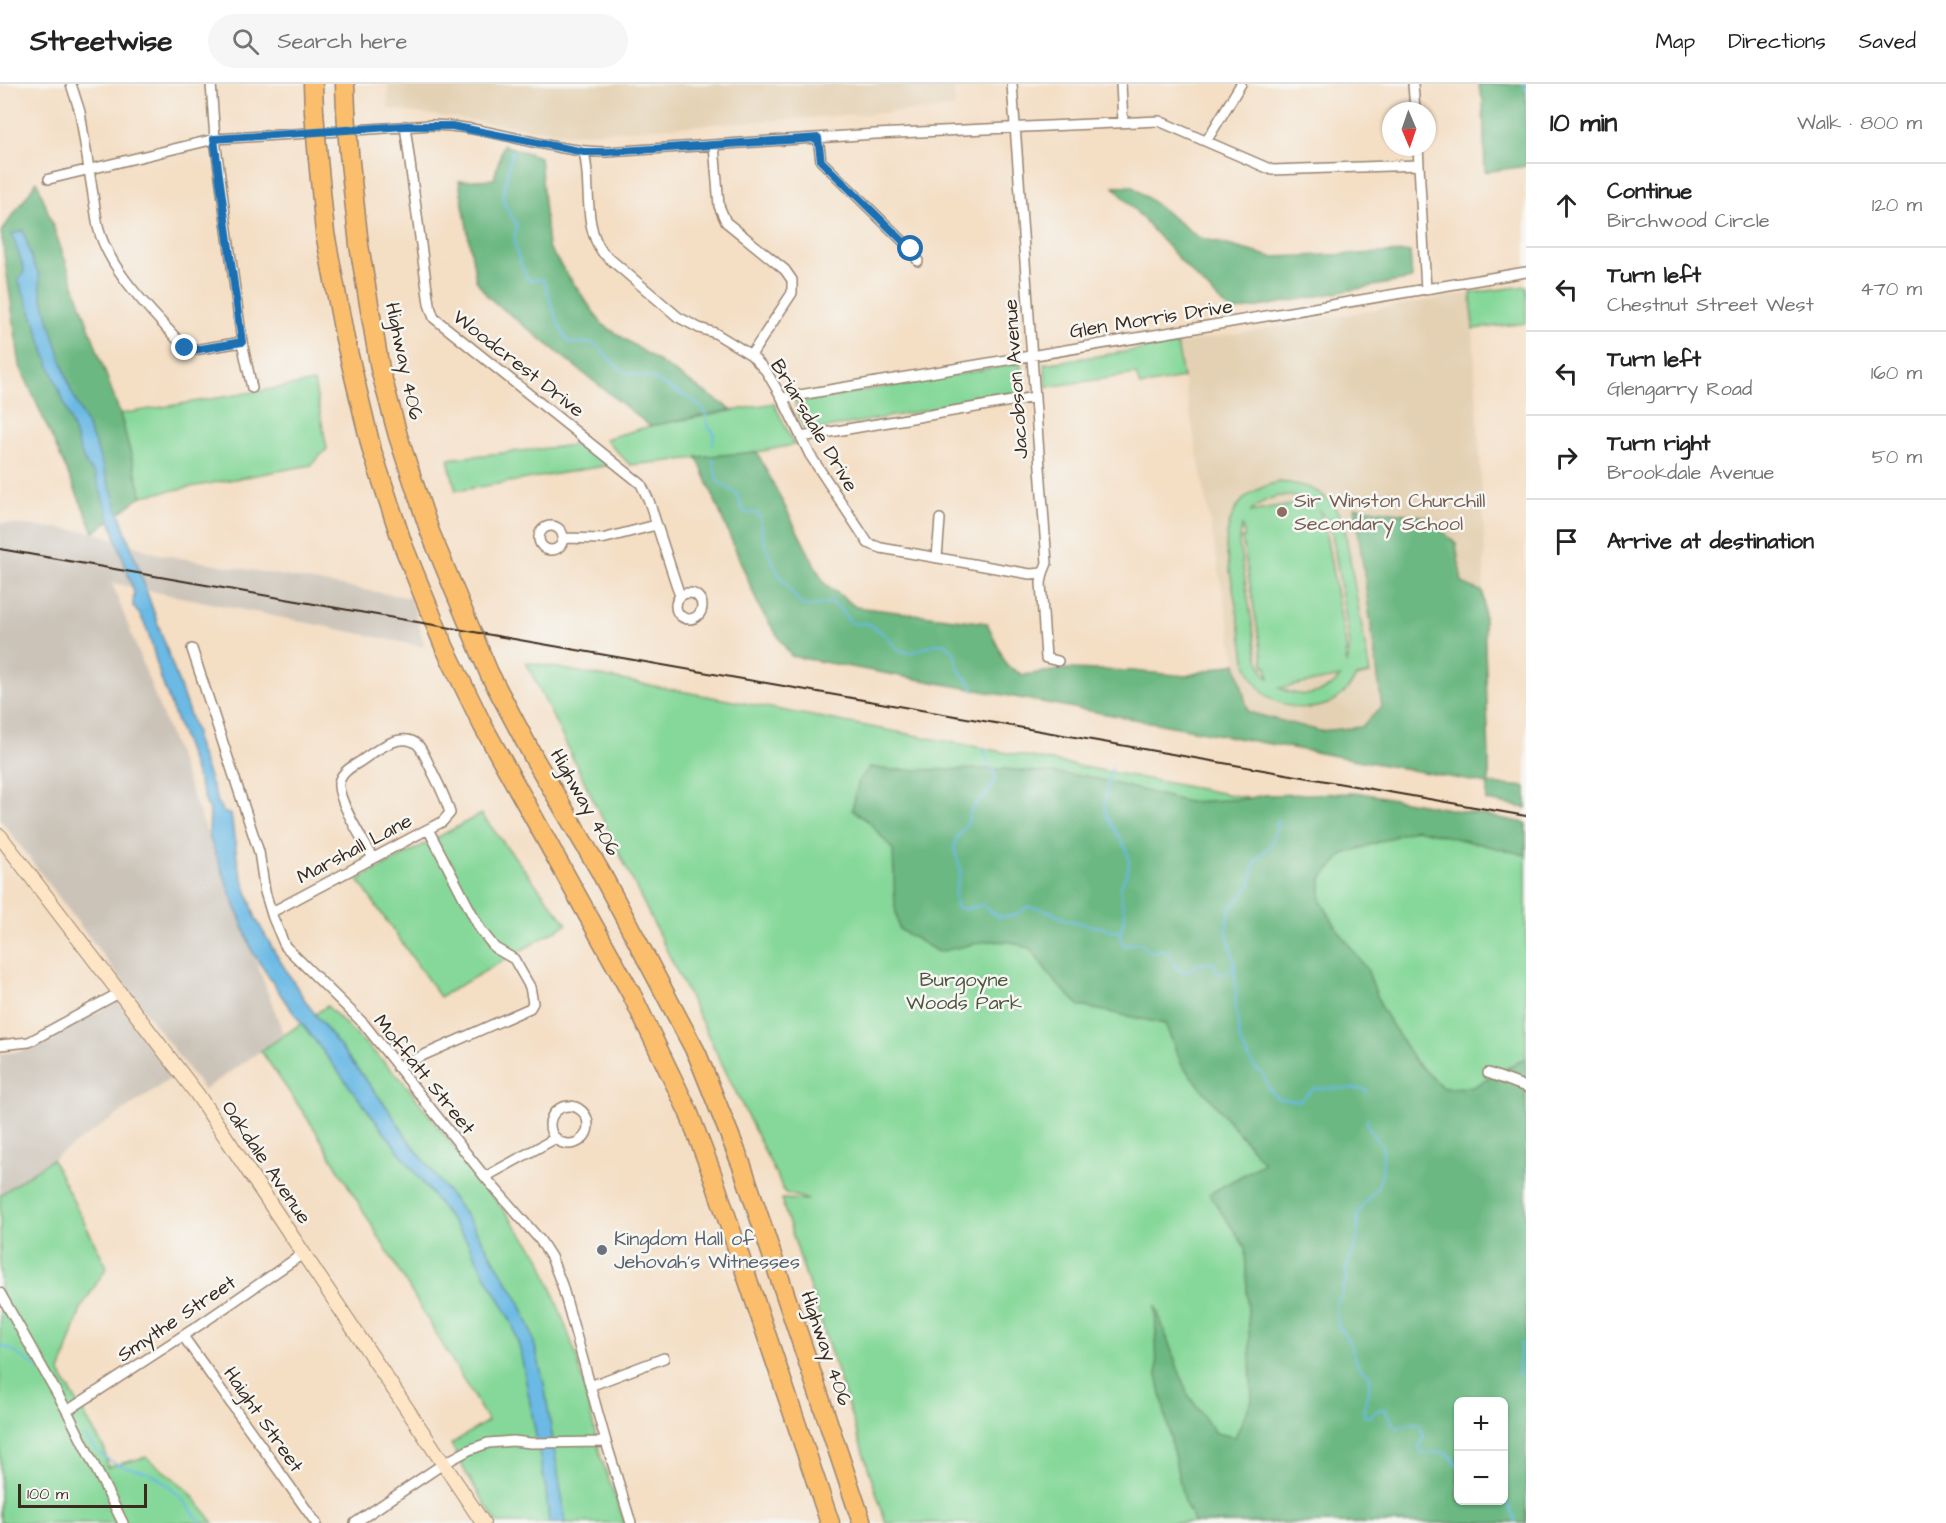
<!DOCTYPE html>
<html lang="en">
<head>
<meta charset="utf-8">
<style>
	:root { --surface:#fff; --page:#f6f6f6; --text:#222; --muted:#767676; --line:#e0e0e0 }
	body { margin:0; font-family:"Architects Daughter",sans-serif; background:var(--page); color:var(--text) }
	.controls { position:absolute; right:18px; bottom:18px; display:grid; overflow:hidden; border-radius:9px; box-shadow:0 2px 4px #0004 }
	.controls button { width:54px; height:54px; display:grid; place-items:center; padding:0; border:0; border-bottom:2px solid var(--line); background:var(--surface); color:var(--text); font:30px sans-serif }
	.compass { position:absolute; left:1382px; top:18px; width:54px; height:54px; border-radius:50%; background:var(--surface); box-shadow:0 2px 4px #0004; rotate:178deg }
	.scale { position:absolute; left:18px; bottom:15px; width:129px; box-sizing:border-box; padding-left:6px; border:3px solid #3b2a1e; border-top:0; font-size:16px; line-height:21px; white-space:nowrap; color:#3b2a1e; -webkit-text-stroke:4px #f6f6f2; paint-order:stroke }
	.stop { position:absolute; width:18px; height:18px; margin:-14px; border:4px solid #1f6fb2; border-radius:50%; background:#fff }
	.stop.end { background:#1f6fb2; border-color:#fff; box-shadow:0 2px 6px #0008 }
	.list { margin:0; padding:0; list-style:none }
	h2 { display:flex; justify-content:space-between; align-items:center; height:78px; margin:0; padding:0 24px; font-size:26px }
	h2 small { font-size:20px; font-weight:400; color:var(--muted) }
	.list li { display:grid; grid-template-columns:39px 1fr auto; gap:18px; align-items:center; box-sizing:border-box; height:84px; padding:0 24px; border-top:2px solid var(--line) }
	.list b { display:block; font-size:22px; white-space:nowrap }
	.list p { margin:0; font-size:20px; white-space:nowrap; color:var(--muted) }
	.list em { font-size:20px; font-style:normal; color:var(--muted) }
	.icon { flex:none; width:33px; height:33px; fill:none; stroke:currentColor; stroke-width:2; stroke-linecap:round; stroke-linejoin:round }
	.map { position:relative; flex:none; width:1526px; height:1439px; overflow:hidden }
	header { display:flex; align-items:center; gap:36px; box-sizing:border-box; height:84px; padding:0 30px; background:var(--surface); border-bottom:2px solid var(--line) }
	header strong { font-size:28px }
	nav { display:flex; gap:33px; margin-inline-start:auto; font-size:21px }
	.search { width:420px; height:54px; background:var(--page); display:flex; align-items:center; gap:15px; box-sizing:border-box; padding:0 21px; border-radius:33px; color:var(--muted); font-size:22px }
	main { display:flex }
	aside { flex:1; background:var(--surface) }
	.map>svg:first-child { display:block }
	.built { fill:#e4d1b4 }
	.industrial { fill:#cbc3b8 }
	.green { fill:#86d89a; stroke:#60815c; stroke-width:1.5; fill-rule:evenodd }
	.forest { fill:#6cb882; stroke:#547150; stroke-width:1.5; fill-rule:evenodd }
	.water { fill:#6abae5; stroke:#527282; stroke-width:1.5 }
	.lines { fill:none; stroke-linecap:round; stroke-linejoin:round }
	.stream { stroke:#6abae5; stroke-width:2 }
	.street-casing { stroke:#988471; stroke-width:12 }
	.secondary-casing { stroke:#988471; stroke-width:16 }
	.highway-casing { stroke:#988471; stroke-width:21 }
	.street { stroke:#fff; stroke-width:9 }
	.secondary { stroke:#fde5c5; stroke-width:14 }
	.highway { stroke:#fabe6d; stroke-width:18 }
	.rail { stroke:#3b2a1e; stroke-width:2 }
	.highway-bridge-casing { stroke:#988471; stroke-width:21; stroke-linecap:butt }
	.highway-bridge { stroke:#fabe6d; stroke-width:18 }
	.route { stroke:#1f6fb2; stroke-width:8 }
	.education-dot { fill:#8d6e63; stroke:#f6f6f2; stroke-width:2 }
	.worship-dot { fill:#6b7280; stroke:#f6f6f2; stroke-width:2 }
	.labels { text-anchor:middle; stroke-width:5; stroke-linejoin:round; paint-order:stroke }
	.street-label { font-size:20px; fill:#3b2a1e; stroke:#f6f6f2 }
	.education-label { font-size:20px; fill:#785e54; stroke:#f6f6f2; text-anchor:start }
	.park-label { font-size:20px; fill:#4e563d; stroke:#f6f6f2 }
	.worship-label { font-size:20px; fill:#5b616d; stroke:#f6f6f2; text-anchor:start }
</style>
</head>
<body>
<header>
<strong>Streetwise</strong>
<div class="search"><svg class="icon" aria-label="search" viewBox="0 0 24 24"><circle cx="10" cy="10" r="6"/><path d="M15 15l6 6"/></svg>Search here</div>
<nav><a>Map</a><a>Directions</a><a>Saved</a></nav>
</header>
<main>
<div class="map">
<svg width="1526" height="1439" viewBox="0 0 1526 1439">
	<rect width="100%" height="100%" fill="#f6f6f2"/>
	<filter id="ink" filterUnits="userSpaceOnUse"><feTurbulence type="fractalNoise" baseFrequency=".0167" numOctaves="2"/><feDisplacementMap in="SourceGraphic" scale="12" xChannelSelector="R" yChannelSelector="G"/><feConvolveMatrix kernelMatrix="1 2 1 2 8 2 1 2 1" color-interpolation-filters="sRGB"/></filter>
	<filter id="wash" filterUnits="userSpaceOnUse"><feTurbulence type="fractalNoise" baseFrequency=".008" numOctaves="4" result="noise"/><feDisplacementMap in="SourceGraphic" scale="24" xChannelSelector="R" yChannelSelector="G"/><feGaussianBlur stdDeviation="1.35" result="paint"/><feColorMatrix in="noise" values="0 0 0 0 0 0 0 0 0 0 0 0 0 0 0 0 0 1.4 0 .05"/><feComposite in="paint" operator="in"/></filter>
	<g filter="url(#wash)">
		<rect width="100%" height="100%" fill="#f4dec4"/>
		<!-- built -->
		<path class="built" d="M388,0H954L955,24L569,50L388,25Z
			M1471,209L1485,464L1483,508L1462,499L1456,460L1355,423L1382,624L1361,643L1320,647L1248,628L1236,579L1177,260Z"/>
		<!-- industrial -->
		<path class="industrial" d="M0,439L94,448L158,470L411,514L425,563L112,499L284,951L204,1006L0,735Z
			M119,917L173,993L0,1111V970L22,967Z"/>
		<!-- green -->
		<path class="green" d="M1526,202V239L1473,245L1471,209Z
			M1177,260L1183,294L1140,302L1136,290L1047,303L1044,280Z
			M1021,279V309L805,348L795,319Z
			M314,298L327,365L311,381L142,412L120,330Z
			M774,319L794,361L757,368L630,381L605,355L650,342Z
			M584,360L610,381L456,407L448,375Z
			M1279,398C1311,400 1332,410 1344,441L1370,590L1356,593C1353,598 1349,604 1345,608C1324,630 1289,628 1266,611C1256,603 1251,591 1246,579L1226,464C1227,427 1242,407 1279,398ZM1278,412H1292L1309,418L1250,428L1264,417ZM1320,427L1327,435L1332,449L1350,560L1347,581L1345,568H1347L1324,440H1322ZM1242,441L1245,453L1242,454L1264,582H1267L1269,595L1264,588L1258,575L1239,460ZM1340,593C1326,612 1300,615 1280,604Z
			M526,578L1301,724L1526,759V1439H886L781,1115L809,1116L785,1109ZM1458,1318H1504V1416H1458Z
			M481,730L567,840L440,913L358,796Z
			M327,922L402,996L540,1173L577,1273L601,1374L625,1439H497L467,1391L451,1360L488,1337L314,1044L261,967Z
			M52,1075L107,1183L81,1224L60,1289L105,1366L107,1383L146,1373L187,1405L214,1439H0V1111Z"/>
		<!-- forest -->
		<path class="forest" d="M1478,0H1526V82L1485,88L1483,16Z
			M503,61L540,73L548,163L602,240L732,326L650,342L488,213L476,196L459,97L494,95Z
			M37,97L120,330L142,412L94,448L20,282L1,148Z
			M1132,102L1198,153L1272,173L1410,168L1412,195L1231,228L1188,185L1114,103Z
			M757,368L824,499L856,523L987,539L1007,582L1023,591L1067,585L1132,587L1186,592L1236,579L1248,628L1320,647L1361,643L1382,623L1355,423L1428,433L1456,460L1462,499L1483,508L1489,674V700L1526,703V724L1486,717L1488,700L791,572L760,525L697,373Z
			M870,683L890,686L1004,685L1085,692L1188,718L1245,715L1264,711L1361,709L1526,739V771L1416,745L1344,770L1321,795V817L1338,846L1367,885L1383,927L1415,977L1443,1004L1473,1003L1526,974V1439H1195L1184,1418L1157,1292L1155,1221L1187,1309L1215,1349L1235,1353L1252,1316L1245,1163L1209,1110L1264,1079L1182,981L1165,940L1080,922L1055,898L1031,865L1012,858L988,857L938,868L899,845L895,823L893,766L869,738L852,726L859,696ZM1458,1318H1504V1416H1458Z"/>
		<!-- water -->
		<path class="water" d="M23,146L33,179L39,190L41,209L47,230L70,304L95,360L196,649V657L218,719L223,728L231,731L238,780L256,835L277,872L308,921L386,1022L410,1058L470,1137L517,1213L531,1246L544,1300L566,1439H549L546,1406L520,1265L513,1242L503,1221L486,1193L467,1157L287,920L253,869L209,752L210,726L207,722C194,682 178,641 163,600C155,580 150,537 133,523L134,508L95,391L86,380L81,369L65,321L46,272L35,238L18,195L23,190L24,185L12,150Z"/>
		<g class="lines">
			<!-- stream -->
			<path class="stream" d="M1523,0L1526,6
				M512,67L503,112L505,121L517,141C511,160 519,175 526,192L530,196L543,195L559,241L568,257L573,259H592L599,263L617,283L627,289L651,294L692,316L704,326L709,343L714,349L713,360
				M713,375L717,397L736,409L744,428L758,430C763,437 760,445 763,453C770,477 785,502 802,521C833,526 825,504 851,539C856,540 860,539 865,539C871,541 880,547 885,551C891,556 895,565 902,567C919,574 941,547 953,567C957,574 957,583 961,589C966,598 969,591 974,607
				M984,663L987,678L995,688V697L988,709L971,725L967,741L957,753L954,763L961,787L955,808L956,823C966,828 974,822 983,821L998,833L1013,832L1028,823L1037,824L1051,828L1066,836L1121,848
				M1112,684C1109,697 1102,717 1106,730C1113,747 1130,762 1129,781C1128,789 1123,796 1121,803C1119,813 1124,822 1125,831C1125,843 1114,849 1125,862L1136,859L1142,860C1151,874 1154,863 1167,867L1175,882L1184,889L1197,881L1212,878L1220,890C1228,890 1229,884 1235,880
				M1278,736L1272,760L1255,778L1251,800L1242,812L1230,825L1226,846L1235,880L1236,922L1240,958L1254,983L1263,990L1268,1003L1277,1014L1299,1017L1315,1004L1364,1005L1367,1009
				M1367,1034C1367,1050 1378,1052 1383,1065L1382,1090L1377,1104L1365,1118L1357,1130L1358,1148L1355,1163L1346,1185V1195L1342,1210L1336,1221L1338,1241L1351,1261L1359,1284L1370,1292C1371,1307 1363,1317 1364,1332L1369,1333L1378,1326L1385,1325L1394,1342L1397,1344L1413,1339L1420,1340L1424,1352L1419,1363L1423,1370C1441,1367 1447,1365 1458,1381
				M0,1262L12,1266L39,1285
				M1518,1292L1521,1259
				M84,1351C94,1364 103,1375 119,1381C131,1385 144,1386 155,1392C171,1401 190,1424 201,1439
				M1504,1414L1515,1434V1439"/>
		</g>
	</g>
	<g filter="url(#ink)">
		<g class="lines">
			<!-- street casing -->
			<g class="street-casing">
				<path id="street" d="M71,0L80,28L98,143C110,189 154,229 185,264L194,266L242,258
					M211,0L215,55L242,258L252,304
					M1012,0L1047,479L1043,489L1041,499L1046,574L1058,577
					M1121,0L1123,38
					M1413,0L1415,27
					M405,42L429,220L434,234L641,400L649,417L680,512
					M818,54L821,77L911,165L918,177
					M1207,56L1241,0
					M714,61L719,122L726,138L785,186L792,196V209L751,271
					M1418,63L1426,206
					M584,68C592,101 582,141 603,169L678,233L699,244L715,249L751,271L766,287L782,314L810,371L868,459L881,464L1030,490L1043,489
					M49,95L215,55L432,41C491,42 547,68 607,68L875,50L1159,37L1272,86L1419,81
					M782,314L1526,188
					M801,353L1035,313
					M539 454a12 12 0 1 1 24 0a12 12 0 1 1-24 0Z
					M563,454L602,455L656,441
					M937,474L940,435
					M676 522a13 13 0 1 1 26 0a13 13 0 1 1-26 0Z
					M192,565L259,768L265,808L273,834L285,862L364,940L485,1093L540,1156L551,1173L562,1201L606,1358L631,1439
					M272,828L428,745L442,738L450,729C446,714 439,701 432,687C428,679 424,669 419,662C403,645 375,667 361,677C353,682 341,688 339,699C337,716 364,758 373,774
					M0,961L29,958L119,909
					M397,983L530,924L533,919L530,903L514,875L495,864L480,845L428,745
					M1488,989L1526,1003
					M550 1041a19 19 0 1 1 38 0a19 19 0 1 1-38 0Z
					M485,1093L556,1054
					M0,1209L67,1327L123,1439
					M183,1252L316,1439
					M590,1302L664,1274
					M67,1327L201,1240L304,1169
					M355,1439L443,1380L469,1366L488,1359L513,1357L531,1359L606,1358"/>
			</g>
			<!-- secondary casing -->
			<g class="secondary-casing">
				<path id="secondary" d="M0,752L197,1010L483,1439"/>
			</g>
			<!-- highway casing -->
			<g class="highway-casing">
				<path id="highway" d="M313,0L314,28
					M345,0L346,27
					M349,69L359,161L380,285L398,352L430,448L489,589L535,676L600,787L697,970L742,1082L862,1439
					M318,75L325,149L345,255L372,367L403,461L444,562L483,642L632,911L688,1027L711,1087L830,1439"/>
			</g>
			<!-- street -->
			<use href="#street" class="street"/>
			<!-- secondary -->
			<use href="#secondary" class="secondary"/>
			<!-- highway -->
			<use href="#highway" class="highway"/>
			<!-- rail -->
			<path class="rail" d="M0,465L1526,732"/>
			<!-- highway-bridge casing -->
			<g class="highway-bridge-casing">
				<path id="highway-bridge" d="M346,27L349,69
					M314,28L318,75"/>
			</g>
			<!-- highway-bridge -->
			<use href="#highway-bridge" class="highway-bridge"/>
		</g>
	</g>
	<g class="lines" filter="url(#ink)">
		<!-- route -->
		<path class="route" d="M185,264L194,266L242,258L214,55L405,42H452L584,68H607L818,54L821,77L911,165"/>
	</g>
	<!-- markers -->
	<circle class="education-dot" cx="1282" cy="428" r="6"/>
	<circle class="worship-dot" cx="602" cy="1166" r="6"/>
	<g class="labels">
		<!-- street labels -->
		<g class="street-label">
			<text transform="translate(1151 234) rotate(-9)" y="7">Glen Morris Drive</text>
			<text transform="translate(405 277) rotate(78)" y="7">Highway 406</text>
			<text transform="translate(519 279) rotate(38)" y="7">Woodcrest Drive</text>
			<text transform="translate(1015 295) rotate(-94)" y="7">Jacobson Avenue</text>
			<text transform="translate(815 341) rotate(59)" y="7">Briarsdale Drive</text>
			<text transform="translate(586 718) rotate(60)" y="7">Highway 406</text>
			<text transform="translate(354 764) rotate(-28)" y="7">Marshall Lane</text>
			<text transform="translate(425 990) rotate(51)" y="7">Moffatt Street</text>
			<text transform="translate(267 1078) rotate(56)" y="7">Oakdale Avenue</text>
			<text transform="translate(176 1234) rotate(-34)" y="7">Smythe Street</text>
			<text transform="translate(827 1264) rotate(71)" y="7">Highway 406</text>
			<text transform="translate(264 1335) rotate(55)" y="7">Haight Street</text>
		</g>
		<!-- education labels -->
		<g class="education-label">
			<text x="1294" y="423">Sir Winston Churchill<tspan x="1294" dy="23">Secondary School</tspan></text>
		</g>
		<!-- park labels -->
		<g class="park-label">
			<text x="964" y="902">Burgoyne<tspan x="964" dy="23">Woods Park</tspan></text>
		</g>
		<!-- worship labels -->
		<g class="worship-label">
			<text x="614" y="1161">Kingdom Hall of<tspan x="614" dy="23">Jehovah's Witnesses</tspan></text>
		</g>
	</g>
</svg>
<div class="controls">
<button>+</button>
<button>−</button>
</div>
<svg class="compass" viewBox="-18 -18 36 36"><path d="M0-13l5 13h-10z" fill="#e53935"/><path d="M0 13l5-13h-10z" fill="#767676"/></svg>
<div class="scale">100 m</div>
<div class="stop" style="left:911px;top:165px"></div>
<div class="stop end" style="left:185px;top:264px"></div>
</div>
<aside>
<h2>10 min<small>Walk · 800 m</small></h2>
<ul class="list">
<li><svg class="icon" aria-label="ahead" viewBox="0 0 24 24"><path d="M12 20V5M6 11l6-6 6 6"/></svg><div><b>Continue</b><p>Birchwood Circle</p></div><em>120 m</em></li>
<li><svg class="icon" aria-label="left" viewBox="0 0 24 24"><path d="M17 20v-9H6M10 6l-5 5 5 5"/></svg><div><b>Turn left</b><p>Chestnut Street West</p></div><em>470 m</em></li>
<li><svg class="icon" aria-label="left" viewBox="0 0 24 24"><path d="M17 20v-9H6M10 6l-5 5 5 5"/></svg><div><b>Turn left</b><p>Glengarry Road</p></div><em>160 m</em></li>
<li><svg class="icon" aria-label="right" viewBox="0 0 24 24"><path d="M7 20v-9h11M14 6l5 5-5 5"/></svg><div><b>Turn right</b><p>Brookdale Avenue</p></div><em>50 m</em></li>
<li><svg class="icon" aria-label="arrive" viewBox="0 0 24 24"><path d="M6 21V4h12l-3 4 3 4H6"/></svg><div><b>Arrive at destination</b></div></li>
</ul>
</aside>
</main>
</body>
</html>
